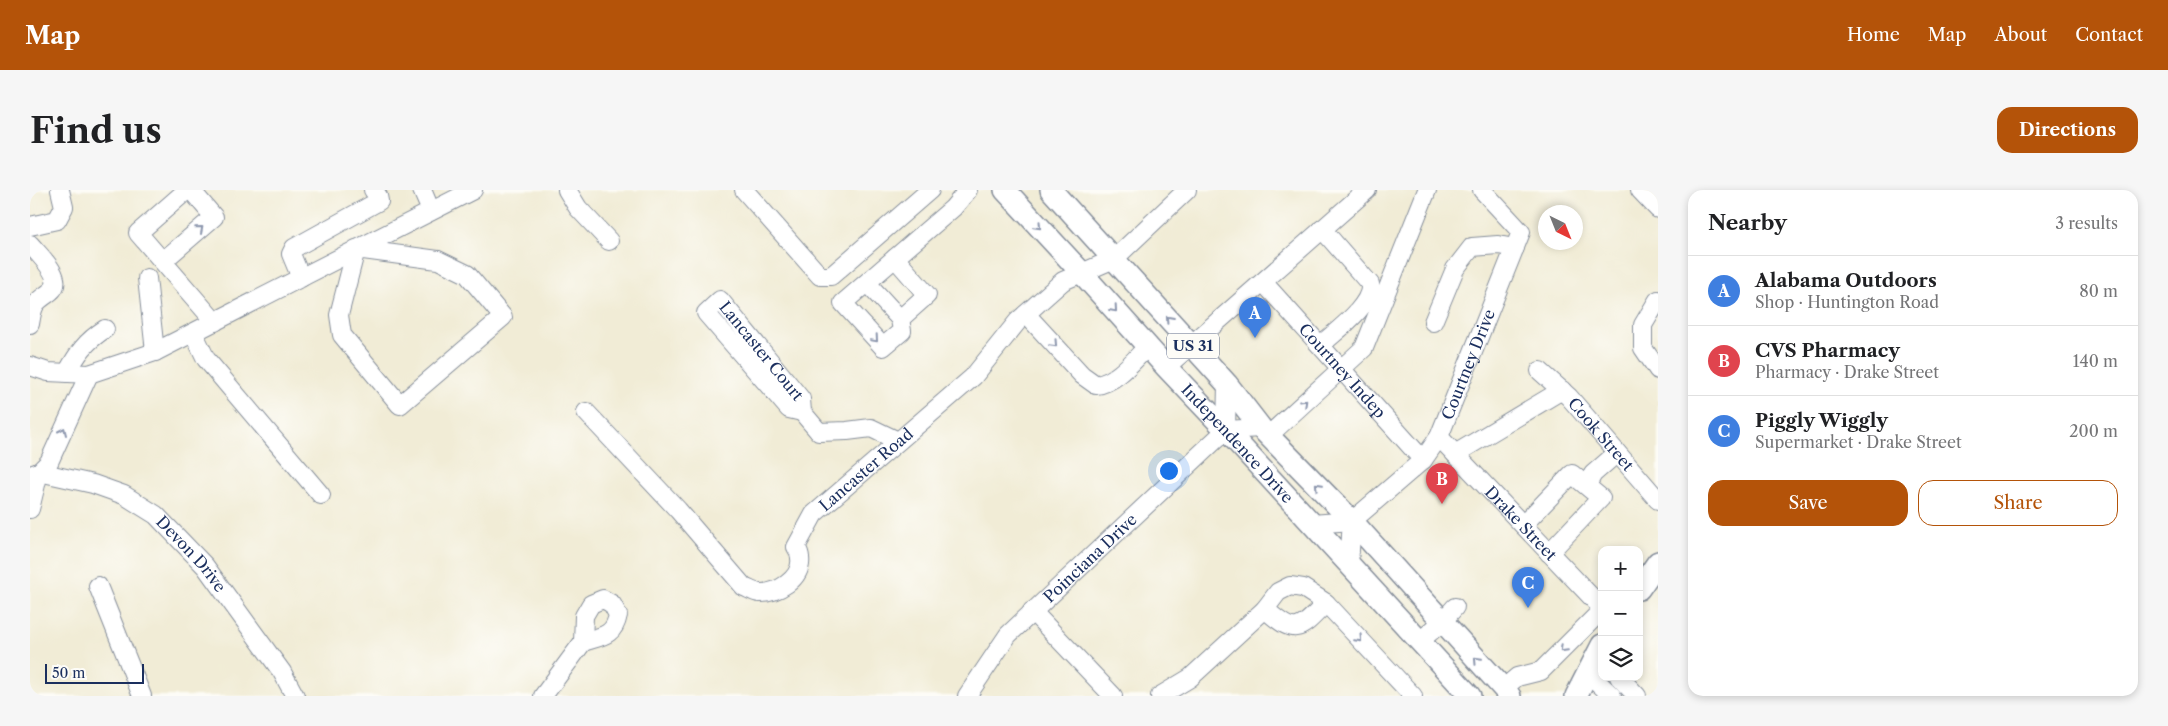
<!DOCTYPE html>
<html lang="en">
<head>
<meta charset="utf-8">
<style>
	:root { --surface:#fff; --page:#f6f6f6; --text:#202124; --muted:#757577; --line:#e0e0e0; --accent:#b45309 }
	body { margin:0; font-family:"Libre Caslon Text",serif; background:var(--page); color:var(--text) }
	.controls { position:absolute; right:15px; bottom:15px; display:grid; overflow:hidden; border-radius:10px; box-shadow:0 2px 8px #0003 }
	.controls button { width:45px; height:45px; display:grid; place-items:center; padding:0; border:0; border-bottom:1px solid var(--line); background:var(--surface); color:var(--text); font:25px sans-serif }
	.compass { position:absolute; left:1508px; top:15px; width:45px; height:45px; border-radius:50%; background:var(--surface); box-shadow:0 2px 8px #0003; rotate:137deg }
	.scale { position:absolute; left:15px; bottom:12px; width:99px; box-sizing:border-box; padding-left:5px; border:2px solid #1b2f5e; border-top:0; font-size:14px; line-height:18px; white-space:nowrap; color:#1b2f5e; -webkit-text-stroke:4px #fdfcf7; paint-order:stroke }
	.you { position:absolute; left:1138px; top:280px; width:18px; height:18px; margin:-12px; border:4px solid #fff; border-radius:50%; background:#1a73e8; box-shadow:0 0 0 8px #1a73e833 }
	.badge { display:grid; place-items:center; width:32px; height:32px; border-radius:50%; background:var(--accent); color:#fff; font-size:16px; font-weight:700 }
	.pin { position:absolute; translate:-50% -41px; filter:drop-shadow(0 1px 2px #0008) }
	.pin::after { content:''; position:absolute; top:26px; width:18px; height:15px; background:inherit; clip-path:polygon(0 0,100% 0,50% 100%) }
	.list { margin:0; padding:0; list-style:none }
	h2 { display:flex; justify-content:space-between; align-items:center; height:65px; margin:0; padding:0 20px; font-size:21px }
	h2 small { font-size:16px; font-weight:400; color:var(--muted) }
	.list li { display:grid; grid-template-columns:32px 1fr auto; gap:15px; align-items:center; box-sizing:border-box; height:70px; padding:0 20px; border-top:1px solid var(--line) }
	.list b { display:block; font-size:19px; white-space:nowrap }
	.list p { margin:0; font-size:16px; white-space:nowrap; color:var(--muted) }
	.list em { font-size:16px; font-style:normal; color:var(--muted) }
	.actions { display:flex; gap:10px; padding:15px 20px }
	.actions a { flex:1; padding:11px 0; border:1px solid var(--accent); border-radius:15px; text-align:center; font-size:18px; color:var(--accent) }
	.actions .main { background:var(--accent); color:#fff }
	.icon { flex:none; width:28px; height:28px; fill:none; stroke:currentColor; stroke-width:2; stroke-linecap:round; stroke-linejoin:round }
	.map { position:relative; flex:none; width:1628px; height:506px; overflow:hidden; border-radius:15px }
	header { display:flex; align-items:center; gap:30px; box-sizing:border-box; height:70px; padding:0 25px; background:var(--accent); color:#fff }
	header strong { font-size:24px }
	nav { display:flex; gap:28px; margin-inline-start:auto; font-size:18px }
	.intro { display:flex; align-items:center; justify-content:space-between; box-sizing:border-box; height:120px; padding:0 30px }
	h1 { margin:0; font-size:35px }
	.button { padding:12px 22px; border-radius:15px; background:var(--accent); color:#fff; font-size:18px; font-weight:700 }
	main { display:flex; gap:30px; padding:0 30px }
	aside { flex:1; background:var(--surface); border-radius:15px; box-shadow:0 2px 8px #0003 }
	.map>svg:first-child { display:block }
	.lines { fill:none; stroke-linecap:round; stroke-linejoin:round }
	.minor-casing { stroke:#868e9a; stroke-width:20 }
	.major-casing { stroke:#868e9a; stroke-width:24 }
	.minor { stroke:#fff; stroke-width:18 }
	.major { stroke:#fff; stroke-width:21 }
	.oneway { stroke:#8d97ae }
	.labels { text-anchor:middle; stroke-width:4; stroke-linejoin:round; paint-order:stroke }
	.shield { fill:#fdfcf7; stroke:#5f6c8c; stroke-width:1 }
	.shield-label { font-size:15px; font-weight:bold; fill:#1b2f5e }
	.street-label { font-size:16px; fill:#1b2f5e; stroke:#fdfcf7 }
</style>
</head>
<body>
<header>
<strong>Map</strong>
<nav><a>Home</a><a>Map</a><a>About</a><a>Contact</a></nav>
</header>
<div class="intro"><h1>Find us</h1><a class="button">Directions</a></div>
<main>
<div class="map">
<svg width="1628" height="506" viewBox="0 0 1628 506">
	<rect width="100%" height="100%" fill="#fdfcf7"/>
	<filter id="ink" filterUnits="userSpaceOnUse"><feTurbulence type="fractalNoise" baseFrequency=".02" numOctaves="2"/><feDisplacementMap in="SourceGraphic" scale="10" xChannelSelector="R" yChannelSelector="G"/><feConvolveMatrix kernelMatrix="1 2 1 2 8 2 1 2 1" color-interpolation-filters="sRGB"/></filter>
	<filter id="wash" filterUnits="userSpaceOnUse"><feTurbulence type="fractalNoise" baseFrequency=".0096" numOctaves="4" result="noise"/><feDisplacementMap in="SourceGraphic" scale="20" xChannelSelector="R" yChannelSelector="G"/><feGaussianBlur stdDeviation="1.12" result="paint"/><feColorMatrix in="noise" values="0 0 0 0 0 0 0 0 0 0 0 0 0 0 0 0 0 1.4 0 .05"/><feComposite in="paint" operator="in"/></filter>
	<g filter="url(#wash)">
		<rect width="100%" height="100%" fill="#f1ecd6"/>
	</g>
	<g filter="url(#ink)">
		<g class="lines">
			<!-- minor casing -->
			<g class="minor-casing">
				<g id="minor">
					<path d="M157,0L108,43L185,132"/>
					<path d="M392,0L401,21"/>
					<path d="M537,0L548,18L579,51"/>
					<path d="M714,0L790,86H801L900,0"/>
					<path d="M1610,0L1628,19"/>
					<path d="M0,36L27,30L34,17L30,0"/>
					<path d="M0,54C8,64 33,86 23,99C18,105 9,108 5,115C2,120 1,128 0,134"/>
					<path d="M326,59L408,70L437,84L473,127L370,215L312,145L309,125Z"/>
					<path d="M865,68L897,105L870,129"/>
					<path d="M133,71L184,27L161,0"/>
					<path d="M117,88L125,162"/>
					<path d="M271,88L261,64L264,58L349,11L348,6L343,0"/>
					<path id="s1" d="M1233,92L1393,270"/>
					<path d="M837,93L870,129L872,141L853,157L813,113L923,18L938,0"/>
					<path d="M1628,110L1613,135V158L1628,180"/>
					<path d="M996,124L1052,185L1066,195C1086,193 1104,170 1117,157"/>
					<path d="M1403,132L1425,79L1442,57L1468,55L1485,58"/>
					<path d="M164,144L176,169L291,305"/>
					<path d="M1291,155C1306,141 1343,115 1340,94L1292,39"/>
					<path d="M0,176L18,182L59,184L125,162L443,0"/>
					<path d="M1136,177L1337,0"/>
					<path id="s2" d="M1510,181L1539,207L1628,310"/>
					<path d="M37,183C47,164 56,151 75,139"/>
					<path id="s3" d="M556,222L648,320L714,397C719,399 724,402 729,403C746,404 773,389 770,368C770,365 768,360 766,357L784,324L943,187L988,131L1033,91L1084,69L1157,0"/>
					<path id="s4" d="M772,222L759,219L676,123L690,110L771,209L772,222L789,242L817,241L841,238L868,251"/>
					<path d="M1196,240L1197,194"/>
					<path d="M1238,246L1334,158L1397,0"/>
					<path id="s5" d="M1409,247L1572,418"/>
					<path d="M1425,264L1532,200"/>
					<path id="s6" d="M0,285L9,282L63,294L94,305L126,325L175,376L252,482L265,506"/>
					<path d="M1557,295L1563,284L1587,263"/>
					<path d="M0,319L9,282L19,272L59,184"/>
					<path id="s7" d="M1282,334L1322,331L1393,270L1409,247L1491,42L1452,0"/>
					<path d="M1493,335L1542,284L1571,308L1519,363"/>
					<path d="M1319,374L1322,331"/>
					<path d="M68,396L112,506"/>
					<path d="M1260,396L1273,398L1296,413C1269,441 1266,447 1235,419L1248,402Z"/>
					<path d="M573,409L582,414L588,425C584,446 572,446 553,452L554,426L561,414Z"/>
					<path d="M1296,413L1383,506"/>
					<path d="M1002,421L1083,506"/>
					<path d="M1390,451L1412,432L1425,417"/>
					<path d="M1557,482L1582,506"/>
					<path d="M1589,487L1607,506"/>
					<path d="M1473,499L1487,487L1511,481L1572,420"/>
					<path d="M513,506L553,452"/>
					<path id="s8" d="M937,506L978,445L1196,240L1231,238"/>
					<path d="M1130,506L1160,488L1235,419"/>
				</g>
			</g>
			<!-- major casing -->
			<g class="major-casing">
				<g id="major">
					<path id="s9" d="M975,0L1051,82L1136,177L1196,240L1440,506"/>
					<path d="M1021,0L1197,194L1231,238L1322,331L1480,506"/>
					<path d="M1609,399L1628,372"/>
					<path d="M1546,506L1572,455"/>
				</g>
			</g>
			<!-- minor -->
			<use href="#minor" class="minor"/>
			<!-- major -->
			<use href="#major" class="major"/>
		</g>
		<!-- one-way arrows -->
		<defs><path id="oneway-chevron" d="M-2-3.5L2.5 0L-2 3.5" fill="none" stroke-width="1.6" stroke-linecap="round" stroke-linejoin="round" transform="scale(1.25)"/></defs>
		<g class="oneway">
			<use href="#oneway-chevron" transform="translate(1008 36) rotate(47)"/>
			<use href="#oneway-chevron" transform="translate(170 39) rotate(-41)"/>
			<use href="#oneway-chevron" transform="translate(1084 119) rotate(49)"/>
			<use href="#oneway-chevron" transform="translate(1139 129) rotate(-132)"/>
			<use href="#oneway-chevron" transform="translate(845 149) rotate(49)"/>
			<use href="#oneway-chevron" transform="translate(1024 154) rotate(47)"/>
			<use href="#oneway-chevron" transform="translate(1274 213) rotate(-43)"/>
			<use href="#oneway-chevron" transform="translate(33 241) rotate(-66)"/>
			<use href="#oneway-chevron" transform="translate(1288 296) rotate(-134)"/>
			<use href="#oneway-chevron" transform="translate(1329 449) rotate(47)"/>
			<use href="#oneway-chevron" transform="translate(1533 459) rotate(135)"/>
			<use href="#oneway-chevron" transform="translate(1447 470) rotate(-133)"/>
		</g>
	</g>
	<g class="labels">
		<!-- shield labels -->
		<rect class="shield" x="1137" y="143.5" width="52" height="25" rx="4"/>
		<g class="shield-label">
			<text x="1163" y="161">US 31</text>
		</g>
		<!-- street labels -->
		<g class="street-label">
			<text dy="6" stroke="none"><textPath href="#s4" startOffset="225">Lancaster Court</textPath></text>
			<text dy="6" stroke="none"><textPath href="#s7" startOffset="240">Courtney Drive</textPath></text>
			<text dy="6" stroke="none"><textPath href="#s1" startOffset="119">Courtney Indep</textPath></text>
			<text dy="6" stroke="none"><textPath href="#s2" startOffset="88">Cook Street</textPath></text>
			<text dy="6" stroke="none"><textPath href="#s9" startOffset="344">Independence Drive</textPath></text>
			<text dy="6" stroke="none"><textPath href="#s3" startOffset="430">Lancaster Road</textPath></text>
			<text dy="6" stroke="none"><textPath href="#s5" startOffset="119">Drake Street</textPath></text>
			<text dy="6" stroke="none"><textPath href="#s6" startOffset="188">Devon Drive</textPath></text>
			<text dy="6" stroke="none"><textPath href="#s8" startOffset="186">Poinciana Drive</textPath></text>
		</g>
	</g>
</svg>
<div class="controls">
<button>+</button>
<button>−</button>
<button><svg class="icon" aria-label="layers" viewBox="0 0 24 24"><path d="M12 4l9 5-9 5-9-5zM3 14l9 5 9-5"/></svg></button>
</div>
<svg class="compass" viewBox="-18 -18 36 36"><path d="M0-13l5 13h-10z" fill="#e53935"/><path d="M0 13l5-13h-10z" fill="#757577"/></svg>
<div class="scale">50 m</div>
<div class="you"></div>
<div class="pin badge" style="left:1225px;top:148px;background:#3f7fe0">A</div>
<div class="pin badge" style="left:1412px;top:314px;background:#e0444e">B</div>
<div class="pin badge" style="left:1498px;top:418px;background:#3f7fe0">C</div>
</div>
<aside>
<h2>Nearby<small>3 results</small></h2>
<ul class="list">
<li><span class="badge" style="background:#3f7fe0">A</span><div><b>Alabama Outdoors</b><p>Shop · Huntington Road</p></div><em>80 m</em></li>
<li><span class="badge" style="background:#e0444e">B</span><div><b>CVS Pharmacy</b><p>Pharmacy · Drake Street</p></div><em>140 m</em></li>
<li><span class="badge" style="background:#3f7fe0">C</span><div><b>Piggly Wiggly</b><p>Supermarket · Drake Street</p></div><em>200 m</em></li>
</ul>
<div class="actions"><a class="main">Save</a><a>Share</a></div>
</aside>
</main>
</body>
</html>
